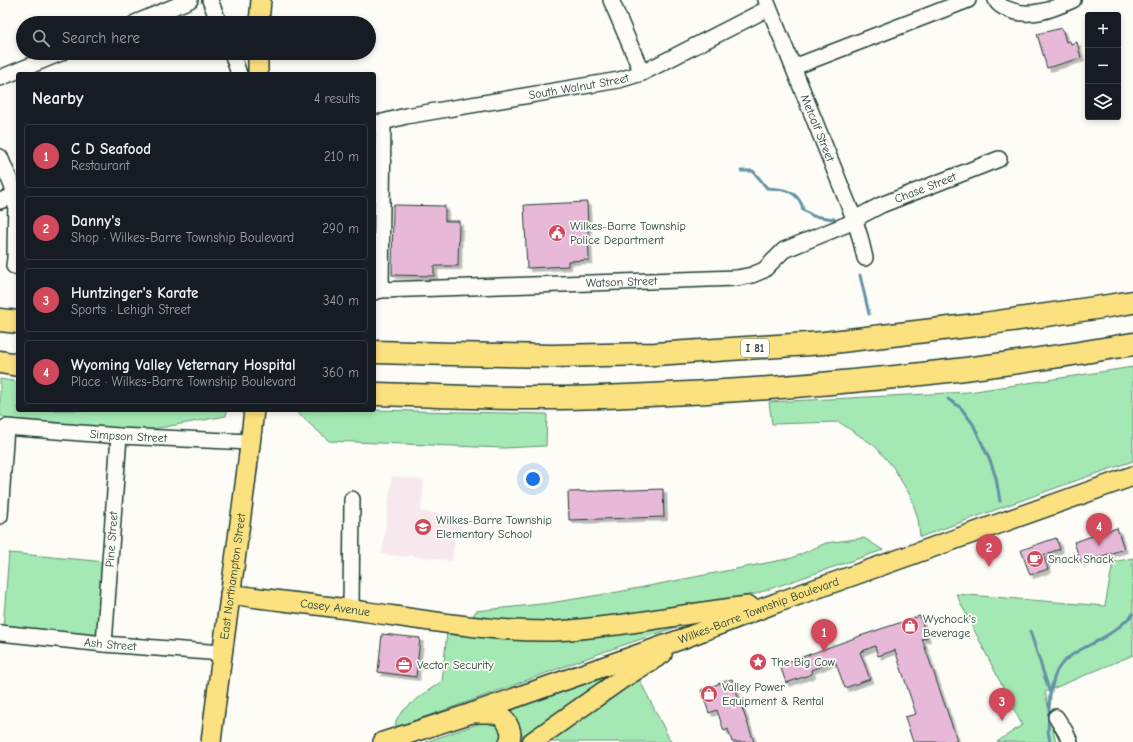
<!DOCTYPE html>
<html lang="en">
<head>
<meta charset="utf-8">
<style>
	:root { --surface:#171b24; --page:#242831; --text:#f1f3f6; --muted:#9ea1a6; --line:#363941; --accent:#d1495b }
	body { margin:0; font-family:"Comic Neue",sans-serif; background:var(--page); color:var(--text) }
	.controls { position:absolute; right:12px; top:12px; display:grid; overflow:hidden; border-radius:4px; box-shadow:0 2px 6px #0003 }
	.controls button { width:36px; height:36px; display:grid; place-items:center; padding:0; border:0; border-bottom:1px solid var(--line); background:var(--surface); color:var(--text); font:20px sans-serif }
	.you { position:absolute; left:533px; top:479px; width:14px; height:14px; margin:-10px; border:3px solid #fff; border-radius:50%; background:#1a73e8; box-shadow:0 0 0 6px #1a73e833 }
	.badge { display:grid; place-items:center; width:26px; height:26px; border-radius:50%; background:var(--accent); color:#fff; font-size:13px; font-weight:700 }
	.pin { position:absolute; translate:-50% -33px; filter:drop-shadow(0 1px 2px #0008) }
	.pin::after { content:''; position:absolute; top:21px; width:14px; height:12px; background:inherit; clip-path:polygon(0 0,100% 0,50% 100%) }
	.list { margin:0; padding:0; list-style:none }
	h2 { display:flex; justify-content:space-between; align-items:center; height:52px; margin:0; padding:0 16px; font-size:17px }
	h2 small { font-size:13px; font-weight:400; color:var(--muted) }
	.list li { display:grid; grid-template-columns:26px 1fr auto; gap:12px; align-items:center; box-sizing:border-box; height:64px; margin:0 8px 8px; padding:0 8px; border:1px solid var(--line); border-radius:4px }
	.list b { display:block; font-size:15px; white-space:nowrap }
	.list p { margin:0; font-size:13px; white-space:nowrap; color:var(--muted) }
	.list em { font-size:13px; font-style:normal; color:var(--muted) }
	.icon { flex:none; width:22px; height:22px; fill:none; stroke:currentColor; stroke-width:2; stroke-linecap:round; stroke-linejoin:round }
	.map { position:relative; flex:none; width:1133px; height:742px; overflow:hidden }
	.search { position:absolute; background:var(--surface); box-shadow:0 2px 6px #0003; left:16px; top:16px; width:360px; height:44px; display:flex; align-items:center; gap:10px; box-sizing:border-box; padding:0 14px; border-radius:22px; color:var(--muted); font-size:15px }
	.panel { position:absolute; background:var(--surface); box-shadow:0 2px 6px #0003; left:16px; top:72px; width:360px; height:340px; border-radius:4px }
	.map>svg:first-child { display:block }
	.built { fill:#f7e8ee }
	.green { fill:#a4e8b4; stroke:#629274 }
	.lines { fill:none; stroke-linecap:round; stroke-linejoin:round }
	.stream { stroke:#6392a5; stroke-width:3 }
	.building { fill:#e8b8d9; stroke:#1f3d34; filter:url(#shadow) }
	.minor-casing { stroke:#1f3d34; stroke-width:18 }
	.major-casing { stroke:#1f3d34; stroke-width:22 }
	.highway-casing { stroke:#1f3d34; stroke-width:25 }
	.minor { stroke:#fdfcf7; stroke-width:15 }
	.major { stroke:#fbe180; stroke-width:19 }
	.highway { stroke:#fbe180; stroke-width:22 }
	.labels { text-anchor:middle; stroke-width:3.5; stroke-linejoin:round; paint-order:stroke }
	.shield { fill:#fdfcf7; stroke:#62766e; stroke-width:1 }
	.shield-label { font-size:11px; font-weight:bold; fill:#1f3d34 }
	.street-label { font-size:12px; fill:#1f3d34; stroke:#fdfcf7 }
	.poi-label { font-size:12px; fill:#1f3d34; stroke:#fdfcf7; text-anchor:start }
</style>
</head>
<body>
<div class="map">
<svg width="1133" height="742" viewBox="0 0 1133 742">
	<defs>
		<filter id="shadow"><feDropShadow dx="3.5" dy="3.5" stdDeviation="0" flood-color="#0004"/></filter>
	</defs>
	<rect width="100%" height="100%" fill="#fdfcf7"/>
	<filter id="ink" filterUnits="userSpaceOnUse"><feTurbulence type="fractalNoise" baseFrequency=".025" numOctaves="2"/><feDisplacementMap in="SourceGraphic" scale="8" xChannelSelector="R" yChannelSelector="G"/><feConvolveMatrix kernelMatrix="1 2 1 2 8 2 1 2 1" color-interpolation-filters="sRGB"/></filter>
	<g filter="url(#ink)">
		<!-- built -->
		<path class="built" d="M392,476L424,480L421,511L462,517L459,538H455L452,561L408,555V557L382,554Z"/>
		<!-- green -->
		<path class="green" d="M1133,367V461L1075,481L920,537L918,519L911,497L893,467L875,446L839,422L772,424L769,402L969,392Z
			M0,379L18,382V410H227L226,416L142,431L15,423L0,415Z
			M294,410H374L547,414L546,446L503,448L329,441Z
			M864,538L883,550L755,594L697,605L605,619L536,623L499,620L473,616L476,611L550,603L618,592L792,558L826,543Z
			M9,553L106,562L99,637L3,628Z
			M1133,558V655L1045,692L1056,742H997L1022,725L956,594L1105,606L1113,562Z
			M691,622L609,650L473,700L396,727C396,725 395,723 396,721C399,710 432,688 442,681L447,632Z
			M637,663L524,739L509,710Z
			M639,679L671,742H542Z
			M486,721L494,722L501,727L504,742H426Z"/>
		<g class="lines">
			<!-- stream -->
			<path class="stream" d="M741,171H753L767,188C784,189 800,191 803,210L813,216L834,219
				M860,275L869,314
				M948,399L961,408L973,424L991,463L996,478L1000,501
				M1030,631L1050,693L1048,731L1050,742
				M1050,696C1052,687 1053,677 1058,669C1068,652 1093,645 1109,634C1118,629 1126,621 1133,614"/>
		</g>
		<!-- building -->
		<path class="building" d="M1062,28L1066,42L1070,41L1071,44L1077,42L1081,58L1047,68L1037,34Z
			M587,202L589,260L568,261V266L527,268L524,205Z
			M393,205L445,206V221H459L458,266H434V276L392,275Z
			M663,489L664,517L569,520L568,492Z
			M1117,528L1124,549L1081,563L1074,542Z
			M1056,538L1060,549L1043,555L1048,569L1030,575L1021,550Z
			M920,616L927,638L922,639L957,740H956V742H913L905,717L916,714L895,650L878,656L875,646L860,652L870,679L845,688L835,661L811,670L812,674L786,683L780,665L860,636Z
			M382,634L420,638L416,677L378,672Z
			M732,679L754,742H732L728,729L724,731L717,710L709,713L701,690Z"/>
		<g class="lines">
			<!-- minor casing -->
			<g class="minor-casing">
				<g id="minor">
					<path d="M210,0L219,23"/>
					<path d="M611,0L642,73"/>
					<path id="s1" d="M766,0L855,221L860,237L865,258"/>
					<path d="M996,0C998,5 1002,7 1007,9C1030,19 1053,9 1073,0"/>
					<path d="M135,23L190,0"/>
					<path d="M232,53L239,74"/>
					<path d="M794,67L968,0"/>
					<path d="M0,78L61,53"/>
					<path id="s2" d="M374,123L383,122L406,116L619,80L642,73L769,8"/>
					<path d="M0,157L16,195L15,258L14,266L18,267"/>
					<path d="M0,201L18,194"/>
					<path d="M381,290L383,122"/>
					<path id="s3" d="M374,292L381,290L737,278L752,275L764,270L784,250L855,221L862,215L881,205L999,159"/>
					<path id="s4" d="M0,516L6,427L119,436L250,442"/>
					<path d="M351,609L352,499"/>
					<path id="s5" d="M0,633L104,644L222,653"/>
					<path id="s6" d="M104,644L119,436"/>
					<path d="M1056,717L1065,731L1070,742"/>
				</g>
			</g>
			<!-- major casing -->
			<g class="major-casing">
				<g id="major">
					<path d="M259,23L261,0"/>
					<path d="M258,74V53"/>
					<path id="s7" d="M230,594C276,601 322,605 368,612C430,621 492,632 554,631C576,630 597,627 617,625C661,619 705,611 749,606"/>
					<path d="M476,713H490L502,716C508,724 514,732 509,742"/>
					<path id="s8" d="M211,742C224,631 242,521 254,410"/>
					<path id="s9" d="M383,742L469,714L682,639L776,603L1133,476"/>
					<path d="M532,742L620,680L662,654"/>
				</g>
			</g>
			<!-- highway casing -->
			<g class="highway-casing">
				<path id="highway" d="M0,320L18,322
					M374,352L452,354L552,356L655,354L824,343L984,324L1102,307L1133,302
					M0,362L18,365
					M374,394C431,395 489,399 546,398C600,398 653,395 707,392C850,384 992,369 1133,344"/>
			</g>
			<!-- minor -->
			<use href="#minor" class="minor"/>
			<!-- major -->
			<use href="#major" class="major"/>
			<!-- highway -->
			<use href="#highway" class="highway"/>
		</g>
	</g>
	<!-- icons -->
	<defs>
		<g id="civic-disc" transform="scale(0.9)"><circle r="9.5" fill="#d1495b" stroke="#fdfcf7"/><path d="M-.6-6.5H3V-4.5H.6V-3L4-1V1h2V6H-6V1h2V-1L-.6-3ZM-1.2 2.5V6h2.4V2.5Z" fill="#fff"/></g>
		<g id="school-disc" transform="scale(0.9)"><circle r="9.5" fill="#d1495b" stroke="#fdfcf7"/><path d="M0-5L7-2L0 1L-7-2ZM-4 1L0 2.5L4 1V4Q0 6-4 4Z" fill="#fff"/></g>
		<g id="cafe-disc" transform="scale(0.9)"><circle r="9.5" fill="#d1495b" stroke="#fdfcf7"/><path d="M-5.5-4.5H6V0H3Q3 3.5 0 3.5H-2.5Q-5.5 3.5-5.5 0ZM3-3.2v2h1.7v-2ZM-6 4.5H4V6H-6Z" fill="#fff"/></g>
		<g id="shop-disc" transform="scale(0.9)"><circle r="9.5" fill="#d1495b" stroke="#fdfcf7"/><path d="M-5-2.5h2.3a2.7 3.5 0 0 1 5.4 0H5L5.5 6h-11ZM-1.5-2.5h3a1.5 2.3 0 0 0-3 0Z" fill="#fff"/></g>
		<g id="sight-disc" transform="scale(0.9)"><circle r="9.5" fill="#d1495b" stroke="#fdfcf7"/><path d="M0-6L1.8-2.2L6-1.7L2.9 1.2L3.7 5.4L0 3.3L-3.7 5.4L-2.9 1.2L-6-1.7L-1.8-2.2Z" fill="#fff"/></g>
		<g id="office-disc" transform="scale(0.9)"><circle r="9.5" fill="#d1495b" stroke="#fdfcf7"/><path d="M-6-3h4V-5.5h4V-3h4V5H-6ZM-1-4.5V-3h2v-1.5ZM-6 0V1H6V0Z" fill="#fff"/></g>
	</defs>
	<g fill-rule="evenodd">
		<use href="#civic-disc" x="557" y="233"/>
		<use href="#school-disc" x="423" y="527"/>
		<use href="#cafe-disc" x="1035" y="559"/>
		<use href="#shop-disc" x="910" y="626"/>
		<use href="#sight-disc" x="758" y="662"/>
		<use href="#office-disc" x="404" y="665"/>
		<use href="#shop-disc" x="709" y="694"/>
	</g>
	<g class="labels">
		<!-- shield labels -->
		<rect class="shield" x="741" y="339" width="28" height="18" rx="3"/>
		<g class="shield-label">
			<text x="755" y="352">I 81</text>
		</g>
		<!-- street labels -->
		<g class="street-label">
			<text dy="4" stroke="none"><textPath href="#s2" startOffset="208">South Walnut Street</textPath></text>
			<text dy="4" stroke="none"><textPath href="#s1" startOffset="138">Metcalf Street</textPath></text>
			<text dy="4" stroke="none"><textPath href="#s3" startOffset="575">Chase Street</textPath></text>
			<text dy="4" stroke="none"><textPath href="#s3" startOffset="248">Watson Street</textPath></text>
			<text dy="4" stroke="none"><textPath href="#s4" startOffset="212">Simpson Street</textPath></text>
			<text dy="4" stroke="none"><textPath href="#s6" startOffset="105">Pine Street</textPath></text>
			<text dy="4" stroke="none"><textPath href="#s8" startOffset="167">East Northampton Street</textPath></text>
			<text dy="4" stroke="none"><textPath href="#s7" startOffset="106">Casey Avenue</textPath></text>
			<text dy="4" stroke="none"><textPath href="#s9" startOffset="398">Wilkes-Barre Township Boulevard</textPath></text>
			<text dy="4" stroke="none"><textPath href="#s5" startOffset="111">Ash Street</textPath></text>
		</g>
		<!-- poi labels -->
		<g class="poi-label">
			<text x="570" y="230">Wilkes-Barre Township<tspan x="570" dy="14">Police Department</tspan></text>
			<text x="436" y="524">Wilkes-Barre Township<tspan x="436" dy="14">Elementary School</tspan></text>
			<text x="1048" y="563">Snack Shack</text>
			<text x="923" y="623">Wychock's<tspan x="923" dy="14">Beverage</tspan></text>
			<text x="771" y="666">The Big Cow</text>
			<text x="417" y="669">Vector Security</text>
			<text x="722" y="691">Valley Power<tspan x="722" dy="14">Equipment &amp; Rental</tspan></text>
		</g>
	</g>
</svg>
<div class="controls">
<button>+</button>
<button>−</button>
<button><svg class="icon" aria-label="layers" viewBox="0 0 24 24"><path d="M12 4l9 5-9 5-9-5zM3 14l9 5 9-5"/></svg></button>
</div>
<div class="you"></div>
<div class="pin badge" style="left:824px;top:652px">1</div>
<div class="pin badge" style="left:989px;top:567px">2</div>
<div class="pin badge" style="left:1002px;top:721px">3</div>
<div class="pin badge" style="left:1099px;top:546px">4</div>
<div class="search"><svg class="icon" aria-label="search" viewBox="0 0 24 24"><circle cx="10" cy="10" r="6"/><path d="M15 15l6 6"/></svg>Search here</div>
<section class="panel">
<h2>Nearby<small>4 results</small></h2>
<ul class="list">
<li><span class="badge">1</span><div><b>C D Seafood</b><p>Restaurant</p></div><em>210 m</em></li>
<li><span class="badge">2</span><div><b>Danny's</b><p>Shop · Wilkes-Barre Township Boulevard</p></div><em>290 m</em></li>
<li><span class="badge">3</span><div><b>Huntzinger's Karate</b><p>Sports · Lehigh Street</p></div><em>340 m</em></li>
<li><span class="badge">4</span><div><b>Wyoming Valley Veternary Hospital</b><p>Place · Wilkes-Barre Township Boulevard</p></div><em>360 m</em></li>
</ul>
</section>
</div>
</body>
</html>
